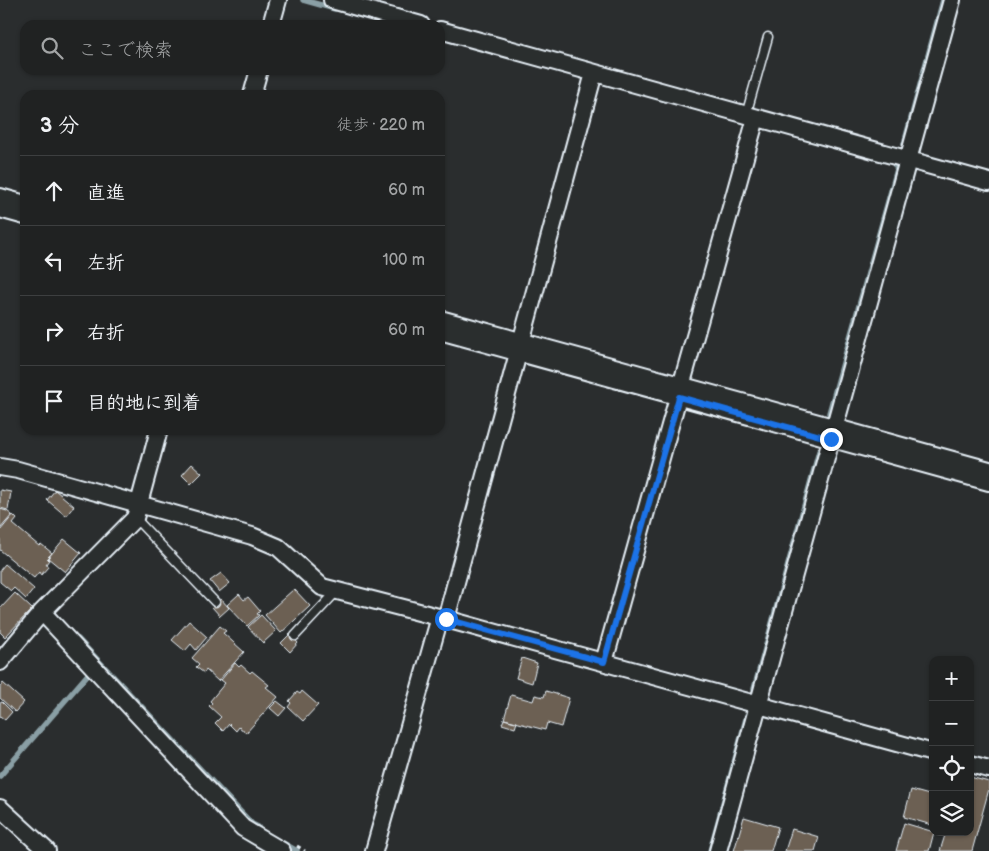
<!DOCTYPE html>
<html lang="ja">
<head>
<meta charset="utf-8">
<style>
	:root { --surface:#202222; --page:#2d2f2f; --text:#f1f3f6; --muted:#a2a4a5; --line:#3d3f40 }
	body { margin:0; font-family:"Balsamiq Sans","Klee One",sans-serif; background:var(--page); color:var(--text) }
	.controls { position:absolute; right:15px; bottom:15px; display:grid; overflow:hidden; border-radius:10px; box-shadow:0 1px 4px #0004 }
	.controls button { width:45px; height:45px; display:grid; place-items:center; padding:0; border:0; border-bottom:1px solid var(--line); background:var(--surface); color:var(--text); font:25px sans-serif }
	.stop { position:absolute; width:15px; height:15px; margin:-11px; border:4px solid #1a73e8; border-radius:50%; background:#fff }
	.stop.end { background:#1a73e8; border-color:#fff; box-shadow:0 1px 5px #0008 }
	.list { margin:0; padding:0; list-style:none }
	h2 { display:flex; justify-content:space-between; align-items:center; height:65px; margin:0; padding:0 20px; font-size:21px }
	h2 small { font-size:16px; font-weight:400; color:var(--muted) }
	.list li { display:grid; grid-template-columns:32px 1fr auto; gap:15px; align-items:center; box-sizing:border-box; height:70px; padding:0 20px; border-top:1px solid var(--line) }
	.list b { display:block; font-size:19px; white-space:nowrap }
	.list em { font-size:16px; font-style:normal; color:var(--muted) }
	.icon { flex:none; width:28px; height:28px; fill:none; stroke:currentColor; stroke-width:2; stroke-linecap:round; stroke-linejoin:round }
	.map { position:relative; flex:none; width:989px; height:851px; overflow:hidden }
	.search { position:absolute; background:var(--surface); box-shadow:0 1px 4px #0004; left:20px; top:20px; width:425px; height:55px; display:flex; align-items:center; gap:12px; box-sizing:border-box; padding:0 18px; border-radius:15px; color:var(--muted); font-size:19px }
	.panel { position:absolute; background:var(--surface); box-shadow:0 1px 4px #0004; left:20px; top:90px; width:425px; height:345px; border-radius:15px }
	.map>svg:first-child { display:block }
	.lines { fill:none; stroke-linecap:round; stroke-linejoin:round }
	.stream { stroke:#8a9fa5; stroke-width:5.5 }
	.building { fill:#6c6053; stroke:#e8f1f8 }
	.lane-casing { stroke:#e8f1f8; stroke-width:11 }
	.street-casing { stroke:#e8f1f8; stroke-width:20 }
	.path { stroke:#e8f1f8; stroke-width:3; stroke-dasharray:4 4; stroke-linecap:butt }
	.lane { stroke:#2a2d2e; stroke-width:8 }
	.street { stroke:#2a2d2e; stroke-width:16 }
	.route { stroke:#1a73e8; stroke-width:6 }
</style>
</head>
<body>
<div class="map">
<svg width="989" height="851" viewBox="0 0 989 851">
	<rect width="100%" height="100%" fill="#2a2d2e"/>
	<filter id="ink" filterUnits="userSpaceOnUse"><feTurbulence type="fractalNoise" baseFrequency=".02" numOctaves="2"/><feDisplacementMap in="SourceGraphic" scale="10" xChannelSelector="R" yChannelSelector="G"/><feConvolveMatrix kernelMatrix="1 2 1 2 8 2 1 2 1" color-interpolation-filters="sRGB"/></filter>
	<g filter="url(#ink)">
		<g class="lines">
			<!-- stream -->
			<path class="stream" d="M303,0L335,9
				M904,144L943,0
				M829,413L897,169L893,162L889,161
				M78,639L252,824L258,827
				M754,689L819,451
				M0,776L89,673
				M283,843L297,851
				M710,851L747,715"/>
		</g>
		<!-- building -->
		<path class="building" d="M192,464L202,473L191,484L182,475Z
			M0,490L11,492L8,510L0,508Z
			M55,490L74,506L66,516L47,500Z
			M0,509L7,511L12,515L0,529Z
			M13,515L17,519L13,524L39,546L41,544L52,553L47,558L49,560L46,564L48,567L41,575L39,572L34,578L0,550V531Z
			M64,539L81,553L65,572L48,558Z
			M5,564L34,589L26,599L14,588L11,591L0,582V570Z
			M221,573L230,583L219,592L210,581Z
			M294,589L310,606L281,633L265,615Z
			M15,593L32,609L5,637L0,632V609Z
			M239,594L244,600L248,597L260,611L257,614L259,615L247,626L227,605Z
			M221,599L229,608L220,616L212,607Z
			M261,615L276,631L263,643L248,627Z
			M189,621L207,637L196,650L191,644L185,651L172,640Z
			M220,626L226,631L223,633L244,652L218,681L206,670L204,673L196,667L199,664L192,658Z
			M290,634L298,643L290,652L281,643Z
			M522,658L537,663L532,683L516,678Z
			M235,663L239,667L241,665L250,673L252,671L269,685L266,687L278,697L246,733L239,727L236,731L229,724L223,731L215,723L221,717L209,706L212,703L210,701L225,683L221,680Z
			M3,683L24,702L15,712L0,698V687Z
			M302,691L318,705L303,721L288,707L291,703L289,701L297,692L300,694Z
			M546,691L569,698L561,727L547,723L545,730L504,719L511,695L533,701L535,695L544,697Z
			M277,701L286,708L279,716L270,708Z
			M2,702L12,712L5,720L0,716V703Z
			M504,719L517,722L515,728L502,724Z
			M970,777L989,782V789L972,851H940L946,832H970Z
			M911,790L933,796L932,825L904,817Z
			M744,817L778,827L771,851H734Z
			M904,823L934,832L929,851H896Z
			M792,829L819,837L815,851H785Z"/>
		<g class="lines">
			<!-- lane casing -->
			<g class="lane-casing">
				<path id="lane" d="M746,115L768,37
					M135,518L215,602
					M295,636L337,591"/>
			</g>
			<!-- street casing -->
			<g class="street-casing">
				<path id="street" d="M332,0L421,25
					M271,25L278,0
					M440,30L989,182
					M252,95L259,70
					M0,197L25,204
					M0,209L25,216
					M440,319L989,470
					M440,331L989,482
					M0,467L18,470L252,536L278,547L322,587L446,619L933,753
					M42,612L243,828L282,851
					M446,619L594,73
					M0,662L42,612L135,518L159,430
					M604,662L756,118
					M970,764L989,769
					M0,808L47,851
					M374,851L440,617
					M718,851L952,0"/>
			</g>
			<!-- path -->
			<path class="path" d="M297,846L305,851"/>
			<!-- lane -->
			<use href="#lane" class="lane"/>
			<!-- street -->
			<use href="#street" class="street"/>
		</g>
	</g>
	<g class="lines" filter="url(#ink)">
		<!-- route -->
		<path class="route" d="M446,619L604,662L679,397L831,439"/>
	</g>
</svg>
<div class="controls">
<button>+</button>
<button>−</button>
<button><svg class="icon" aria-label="locate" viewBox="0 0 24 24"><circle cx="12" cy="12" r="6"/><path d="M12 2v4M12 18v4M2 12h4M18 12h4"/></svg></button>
<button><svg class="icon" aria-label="layers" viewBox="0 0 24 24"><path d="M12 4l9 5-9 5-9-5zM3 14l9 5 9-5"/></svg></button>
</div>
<div class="stop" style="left:446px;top:619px"></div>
<div class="stop end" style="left:831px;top:439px"></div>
<div class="search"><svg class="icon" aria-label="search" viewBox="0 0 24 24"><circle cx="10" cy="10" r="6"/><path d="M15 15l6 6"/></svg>ここで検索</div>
<section class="panel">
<h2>3 分<small>徒歩 · 220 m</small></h2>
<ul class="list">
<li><svg class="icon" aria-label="ahead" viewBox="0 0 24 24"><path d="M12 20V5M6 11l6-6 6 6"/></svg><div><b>直進</b></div><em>60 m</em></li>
<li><svg class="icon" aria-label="left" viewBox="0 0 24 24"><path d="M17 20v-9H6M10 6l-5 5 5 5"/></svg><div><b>左折</b></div><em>100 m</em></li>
<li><svg class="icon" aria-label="right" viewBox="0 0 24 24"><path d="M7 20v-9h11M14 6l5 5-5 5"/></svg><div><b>右折</b></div><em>60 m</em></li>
<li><svg class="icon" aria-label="arrive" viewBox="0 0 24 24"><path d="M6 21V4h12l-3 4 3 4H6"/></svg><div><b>目的地に到着</b></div></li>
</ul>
</section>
</div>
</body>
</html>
